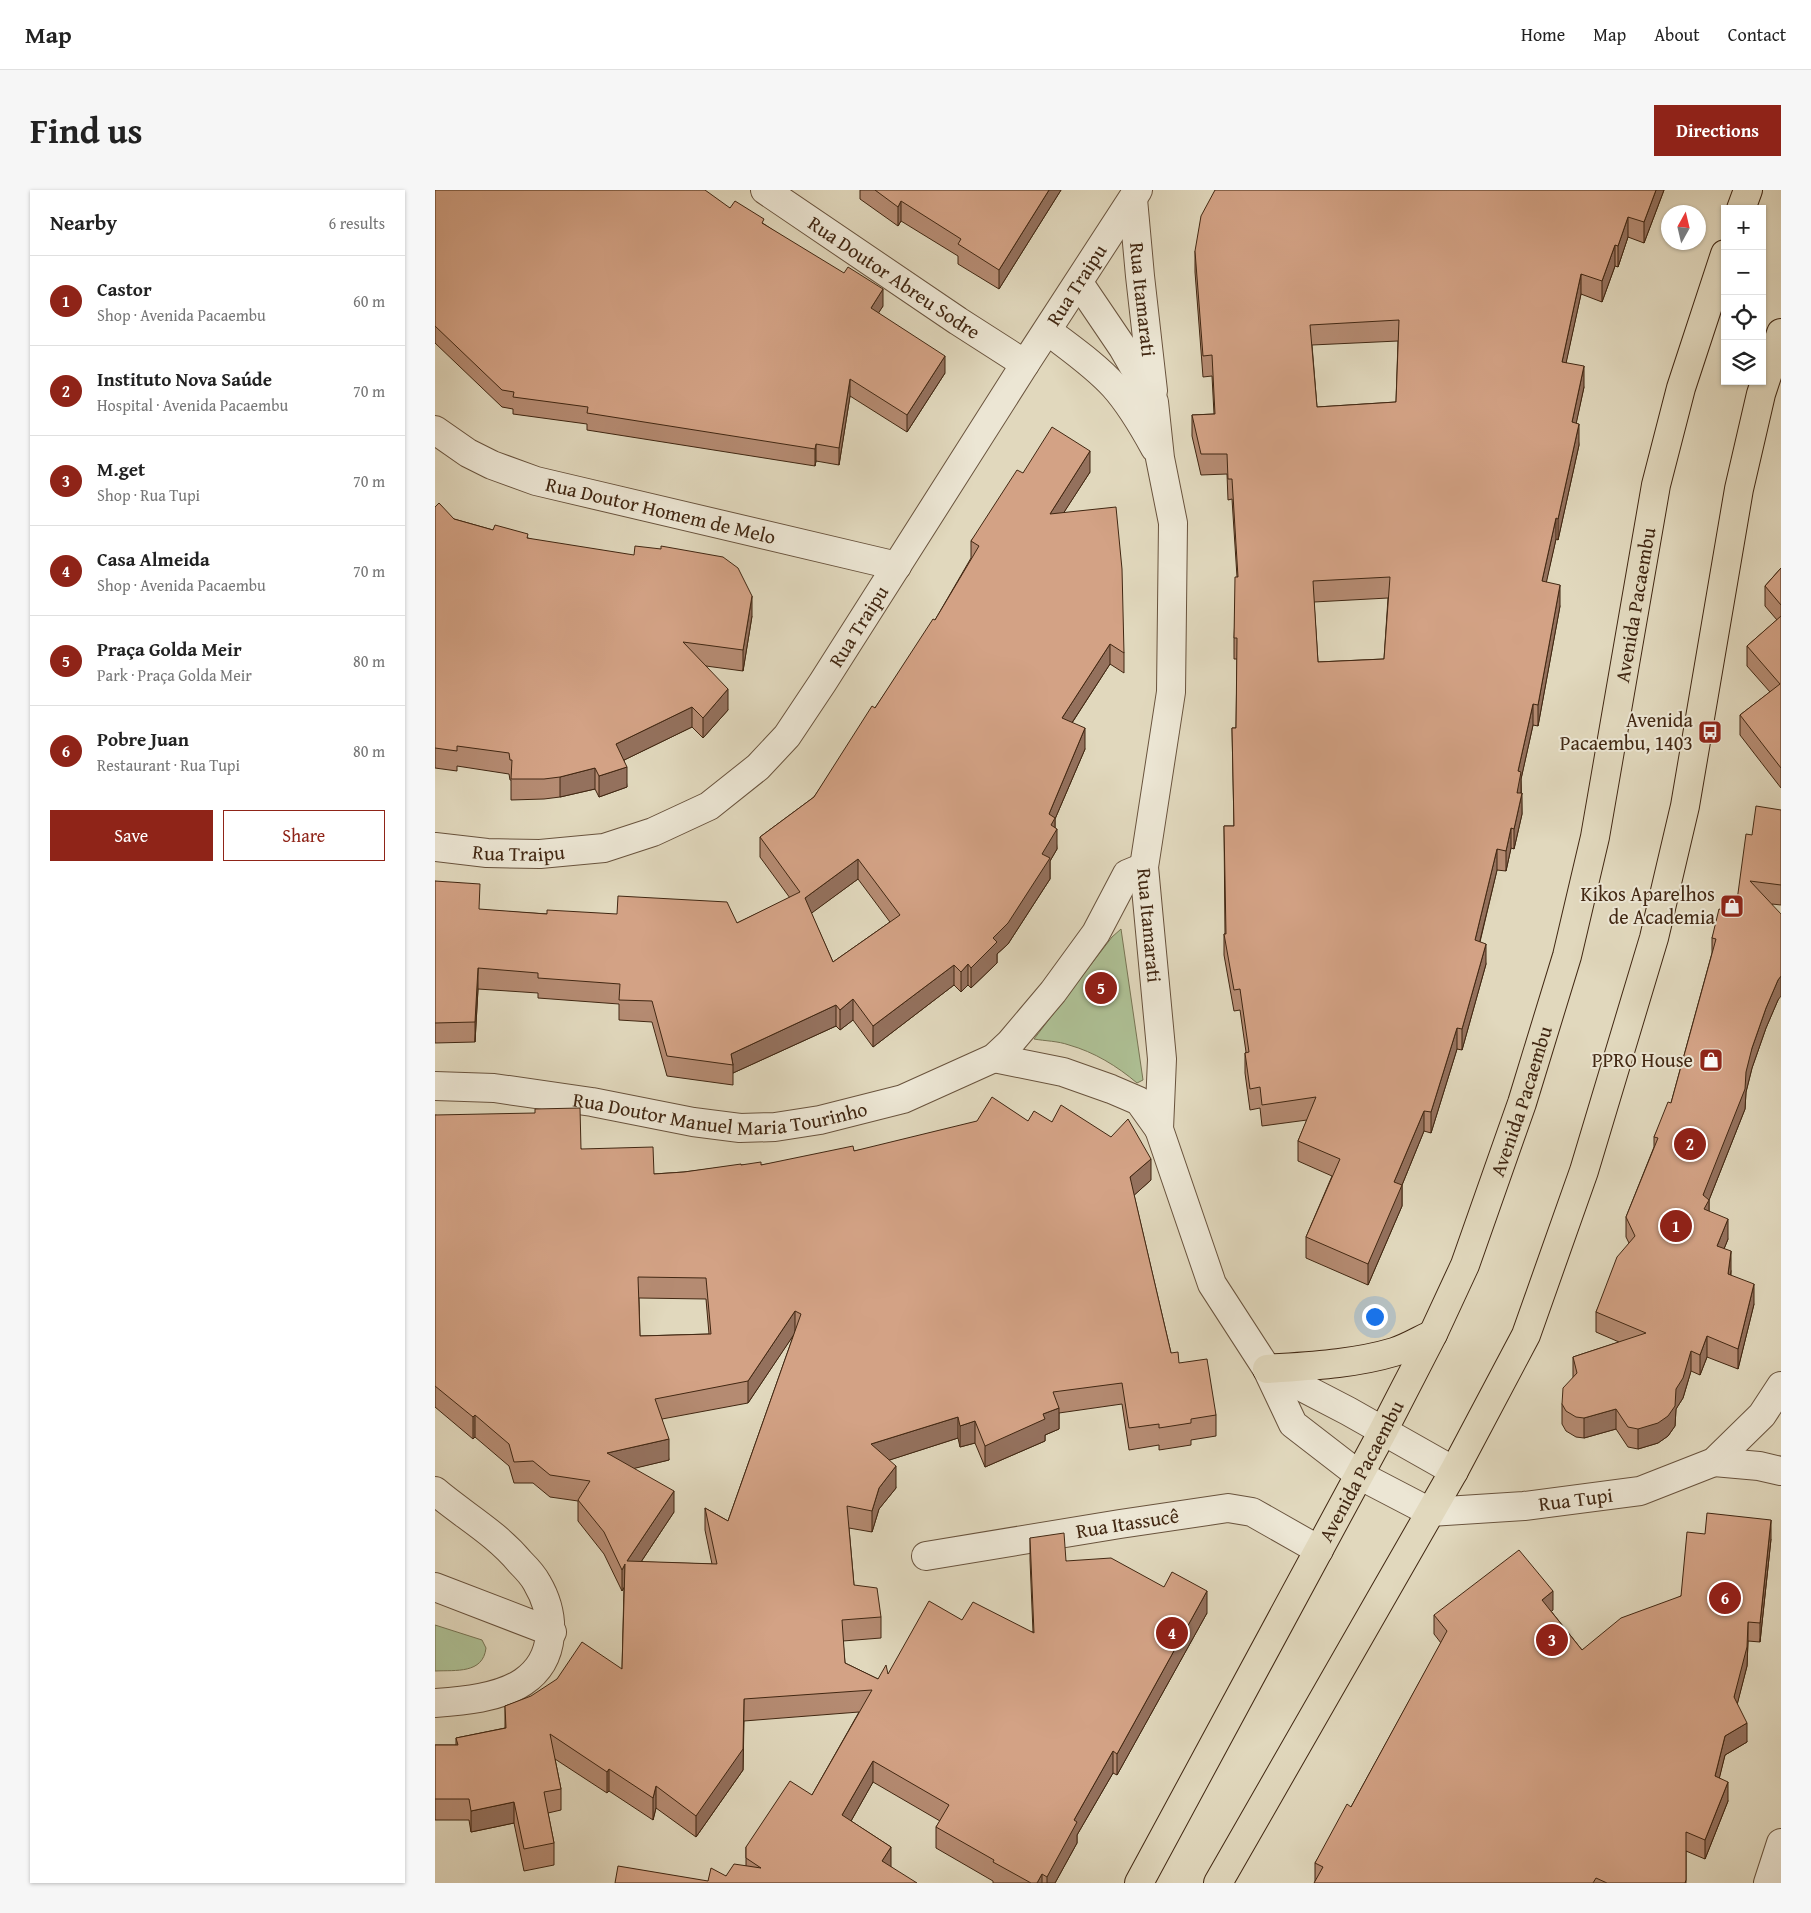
<!DOCTYPE html>
<html lang="en">
<head>
<meta charset="utf-8">
<style>
	:root { --surface:#fff; --page:#f6f6f6; --text:#222; --muted:#767676; --line:#e0e0e0; --accent:#8f2418 }
	body { margin:0; font-family:"Gentium Book Plus",serif; background:var(--page); color:var(--text) }
	.controls { position:absolute; right:15px; top:15px; display:grid; overflow:hidden; border-radius:0px; box-shadow:0 1px 4px #0004 }
	.controls button { width:45px; height:45px; display:grid; place-items:center; padding:0; border:0; border-bottom:1px solid var(--line); background:var(--surface); color:var(--text); font:25px sans-serif }
	.compass { position:absolute; left:1226px; top:15px; width:45px; height:45px; border-radius:50%; background:var(--surface); box-shadow:0 1px 4px #0004; rotate:8deg }
	.you { position:absolute; left:939px; top:1126px; width:18px; height:18px; margin:-12px; border:4px solid #fff; border-radius:50%; background:#1a73e8; box-shadow:0 0 0 8px #1a73e833 }
	.badge { display:grid; place-items:center; width:32px; height:32px; border-radius:50%; background:var(--accent); color:#fff; font-size:16px; font-weight:700 }
	.pin { position:absolute; translate:-50% -50%; border:2px solid #fff; box-shadow:0 1px 5px #0006 }
	.list { margin:0; padding:0; list-style:none }
	h2 { display:flex; justify-content:space-between; align-items:center; height:65px; margin:0; padding:0 20px; font-size:21px }
	h2 small { font-size:16px; font-weight:400; color:var(--muted) }
	.list li { display:grid; grid-template-columns:32px 1fr auto; gap:15px; align-items:center; box-sizing:border-box; height:90px; padding:0 20px; border-top:1px solid var(--line) }
	.list b { display:block; font-size:19px; white-space:nowrap }
	.list p { margin:0; font-size:16px; white-space:nowrap; color:var(--muted) }
	.list em { font-size:16px; font-style:normal; color:var(--muted) }
	.actions { display:flex; gap:10px; padding:15px 20px }
	.actions a { flex:1; padding:11px 0; border:1px solid var(--accent); border-radius:0px; text-align:center; font-size:18px; color:var(--accent) }
	.actions .main { background:var(--accent); color:#fff }
	.icon { flex:none; width:28px; height:28px; fill:none; stroke:currentColor; stroke-width:2; stroke-linecap:round; stroke-linejoin:round }
	.map { position:relative; flex:none; width:1346px; height:1693px; overflow:hidden; border-radius:0px }
	header { display:flex; align-items:center; gap:30px; box-sizing:border-box; height:70px; padding:0 25px; background:var(--surface); border-bottom:1px solid var(--line) }
	header strong { font-size:24px }
	nav { display:flex; gap:28px; margin-inline-start:auto; font-size:18px }
	.intro { display:flex; align-items:center; justify-content:space-between; box-sizing:border-box; height:120px; padding:0 30px }
	h1 { margin:0; font-size:35px }
	.button { padding:12px 22px; border-radius:0px; background:var(--accent); color:#fff; font-size:18px; font-weight:700 }
	main { display:flex; gap:30px; padding:0 30px }
	aside { flex:1; background:var(--surface); border-radius:0px; box-shadow:0 1px 4px #0004 }
	.map>svg:first-child { display:block }
	.green { fill:#aec095; stroke:#787454 }
	.lines { fill:none; stroke-linecap:round; stroke-linejoin:round }
	.minor-casing { stroke:#69533d; stroke-width:30 }
	.major-casing { stroke:#412712; stroke-width:30 }
	.minor { stroke:#ece6d4; stroke-width:28 }
	.major { stroke:#e1d8bd; stroke-width:28 }
	.wall { fill:#b58b72; stroke:#412712; fill-rule:evenodd }
	.shaded-wall { fill:#94715d; stroke:#412712 }
	.building { fill:#d3a285; stroke:#412712; fill-rule:evenodd }
	.labels { text-anchor:middle; stroke-width:4; stroke-linejoin:round; paint-order:stroke }
	.street-label { font-size:20px; fill:#412712; stroke:#ece6d4 }
	.poi-label { font-size:20px; fill:#412712; stroke:#ece6d4; text-anchor:end }
</style>
</head>
<body>
<header>
<strong>Map</strong>
<nav><a>Home</a><a>Map</a><a>About</a><a>Contact</a></nav>
</header>
<div class="intro"><h1>Find us</h1><a class="button">Directions</a></div>
<main>
<aside>
<h2>Nearby<small>6 results</small></h2>
<ul class="list">
<li><span class="badge">1</span><div><b>Castor</b><p>Shop · Avenida Pacaembu</p></div><em>60 m</em></li>
<li><span class="badge">2</span><div><b>Instituto Nova Saúde</b><p>Hospital · Avenida Pacaembu</p></div><em>70 m</em></li>
<li><span class="badge">3</span><div><b>M.get</b><p>Shop · Rua Tupi</p></div><em>70 m</em></li>
<li><span class="badge">4</span><div><b>Casa Almeida</b><p>Shop · Avenida Pacaembu</p></div><em>70 m</em></li>
<li><span class="badge">5</span><div><b>Praça Golda Meir</b><p>Park · Praça Golda Meir</p></div><em>80 m</em></li>
<li><span class="badge">6</span><div><b>Pobre Juan</b><p>Restaurant · Rua Tupi</p></div><em>80 m</em></li>
</ul>
<div class="actions"><a class="main">Save</a><a>Share</a></div>
</aside>
<div class="map">
<svg width="1346" height="1693" viewBox="0 0 1346 1693">
	<rect width="100%" height="100%" fill="#e1d8bd"/>
	<filter id="stains"><feTurbulence type="fractalNoise" baseFrequency=".004" numOctaves="4"/><feColorMatrix values="0 0 0 0 .2 0 0 0 0 .09 0 0 0 0 .02 0 0 0 .5 -.17"/></filter>
	<radialGradient id="worn" r=".72"><stop offset=".6" stop-color="#630" stop-opacity="0"/><stop offset="1" stop-color="#630" stop-opacity=".3"/></radialGradient>
	<!-- green -->
	<path class="green" d="M686,739L708,890L702,893C682,876 659,862 634,855C623,851 610,851 599,849L677,747Z
		M0,1435L47,1450L51,1458C48,1484 21,1480 0,1481Z"/>
	<g class="lines">
		<!-- minor casing -->
		<g class="minor-casing">
			<g id="minor">
				<path id="s1" d="M330,0L523,131L590,174"/>
				<path id="s2" d="M698,9L705,86L718,201"/>
				<path id="s3" d="M644,93L688,158L719,212L725,268L738,333L736,502L709,677L727,869L724,939L777,1094L832,1179L858,1234L924,1285L995,1322L1089,1316L1205,1301L1279,1272L1327,1225L1346,1196"/>
				<path d="M613,141C635,158 660,175 679,196C696,215 708,236 720,258"/>
				<path id="s4" d="M0,240L33,263L57,275L101,291L462,376"/>
				<path id="s5" d="M0,657L52,663L105,664L169,658L218,642L274,616L323,577L352,546L388,492L590,174L703,0"/>
				<path d="M559,868L628,882L676,899L704,911L724,939"/>
				<path id="s6" d="M0,896L59,898L157,912L258,932L305,938L340,937L385,930L468,909L559,868L575,853L618,802L661,743L692,684L709,677"/>
				<path d="M832,1179L913,1221L1019,1281"/>
				<path d="M1279,1272L1324,1276L1346,1281"/>
				<path d="M0,1301C28,1325 61,1343 85,1372C91,1378 98,1385 102,1393C121,1425 122,1469 88,1492C64,1508 28,1511 0,1513"/>
				<path id="s7" d="M491,1366L685,1334L793,1318L817,1322L884,1360"/>
				<path d="M0,1397L117,1442"/>
				<path d="M1333,1693L1346,1653"/>
			</g>
		</g>
		<!-- major casing -->
		<g class="major-casing">
			<g id="major">
				<path d="M1306,19L1313,0"/>
				<path d="M832,1179C874,1176 919,1174 959,1162C972,1158 985,1150 998,1144"/>
				<path id="s8" d="M704,1693L948,1241L998,1144L1030,1075L1087,913L1132,766L1160,647L1221,295L1246,198L1290,64"/>
				<path d="M783,1693L1019,1281L1091,1145L1149,981L1219,748L1250,616L1304,299L1326,204L1346,143"/>
			</g>
		</g>
		<!-- minor -->
		<use href="#minor" class="minor"/>
		<!-- major -->
		<use href="#major" class="major"/>
	</g>
	<!-- wall -->
	<path class="wall" d="M0,0L295,18L329,34L448,116L443,123L510,183L472,242L415,206L404,275L381,271L380,276L152,240V234L78,224V219L67,217L0,153Z
		M425,0H626L564,99L523,74V66L466,31L463,36L425,9Z
		M1229,0L1209,53L1193,47L1183,77L1180,76L1167,112L1146,104L1131,172L1149,197L1141,233L1144,255L1123,350L1121,349L1111,392L1125,416L1103,536L1098,535L1086,589L1087,624L1079,659L1076,658L1071,681L1062,680L1045,752L1051,774L1027,860L1022,859L996,943L989,941L967,995V1016L933,1095L871,1068V1047L897,986L863,971V951L872,930L827,936L825,918L815,920L810,883V863L811,862L805,820L799,821L789,765V744H790L789,636H799L797,538H801L802,469H799V448L802,387L797,309L793,310L792,284L766,285L757,246V225L779,224L777,186L768,187L760,82V61ZM963,151L961,212L882,217L877,155ZM953,408L949,469L883,472L879,412Z
		M655,282L629,322L689,463V483L675,474L637,533L650,559L620,629V637L622,659L615,671V689L573,754L562,764V773L536,798L533,795L526,802L519,795L438,857L418,830L405,840L401,836L298,883V895L232,886L217,832L184,830V814L103,808V803L43,799L40,852L0,853V691L45,720L112,724L302,733L355,708L325,667V647L379,607L440,518L500,430L536,368V351L588,283ZM423,689L455,732L398,772L376,723Z
		M0,317L19,329L58,340L93,348L317,426L308,481L271,476L293,520L268,548L257,537L189,570L192,597L164,607L160,599L125,607L109,609L76,610V590H75L74,584L22,576V581L0,578Z
		M1346,378V598L1305,545V525L1335,502L1312,476V456L1342,430L1330,416V396Z
		M1346,620V715L1337,714L1343,810L1331,838L1317,878L1311,902L1310,919L1274,1010V1021L1293,1049L1289,1059L1296,1081V1085L1319,1114L1303,1179L1272,1167L1265,1185L1256,1181L1248,1208L1241,1219L1240,1236L1233,1246L1223,1253L1203,1259L1193,1257L1181,1239L1149,1248L1141,1247L1131,1241L1127,1234V1214L1138,1188V1167L1184,1152L1161,1142V1122L1194,1053L1191,1047V1027L1219,957V947L1236,913L1277,763V748L1288,720L1301,718L1317,645Z
		M0,925L146,959L219,984L249,982L306,975H326L419,961L593,931L617,932L716,990L699,1005L736,1163L744,1173L781,1225V1246L756,1250V1255L724,1260V1255L694,1260L687,1214L624,1223V1239L610,1245V1251L550,1277L540,1253L525,1257L523,1248L454,1270L461,1298L444,1319L437,1342L414,1338L419,1395L446,1427V1448L408,1451L410,1473L443,1489L453,1484L527,1430L598,1442L595,1370V1348L631,1371L772,1423L682,1585L678,1583L642,1645V1653L620,1693H558V1691L501,1658V1637L505,1631L438,1592L416,1631L456,1657L273,1691L291,1686L311,1676V1657L377,1605L424,1522L309,1531L308,1580L261,1647L221,1618L218,1630L174,1601L172,1603L120,1569L126,1599V1620L113,1623L119,1653V1675L89,1681L79,1633L36,1642L34,1630H0V1555H21V1548L70,1538V1516L187,1479L189,1397L187,1401L169,1364L143,1331V1311L115,1307L98,1293H79L74,1276L40,1247L38,1249L0,1217ZM204,1108L271,1109L274,1144L205,1146ZM359,1144L293,1331L270,1318V1340L277,1374L206,1372L239,1322L199,1278L234,1270L227,1229L313,1213Z
		M1270,1344L1336,1349L1325,1452L1313,1451L1312,1476L1302,1514L1312,1552L1290,1565L1284,1588L1293,1611L1270,1669L1251,1661V1693H879L880,1692V1673L916,1617L1006,1453L999,1444V1425L1118,1420L1116,1421L1147,1460L1246,1406Z"/>
	<!-- shaded-wall -->
	<path class="shaded-wall" d="M614,0H626L564,99V80Z
		M1221,0H1229L1209,53V32Z
		M466,11V31L463,36V17Z
		M1193,27V47L1183,77V56Z
		M1180,55V76L1167,112V91Z
		M1146,84V104L1127,192V172Z
		M448,99V116L436,135V118Z
		M510,166V183L472,242V225Z
		M1149,176V197L1137,253V232Z
		M415,189V206L404,275V258Z
		M1144,234V255L1123,350V329Z
		M381,254V271L380,276V259Z
		M655,261V282L615,344V324Z
		M1121,328V349L1107,412V391Z
		M1125,395V416L1103,536V515Z
		M317,406V426L308,481V460Z
		M675,454V474L627,548V528Z
		M293,499V520L268,548V528Z
		M1098,514V535L1086,589V602L1082,623V603L1083,581Z
		M257,517V537L181,574V554Z
		M650,538V559L620,629V642L622,639V659L615,671V689L573,754L562,764V773L536,798V778L558,748L607,664L614,624Z
		M192,577V597L164,607V586Z
		M160,578V599L125,607V587Z
		M1087,603V624L1079,659V639Z
		M1076,638V658L1071,681V661Z
		M1062,659V680L1040,771V750Z
		M423,669V689L370,728V708Z
		M1051,754V774L1027,860V839Z
		M533,774V795L526,802V782Z
		M519,775V795L438,857V836Z
		M43,778V799L40,852V832Z
		M1346,786V806L1343,810L1331,838L1317,878L1311,902L1310,919L1274,1010V1030L1269,1039L1268,1005L1317,858L1331,818L1343,790Z
		M418,809V830L405,840V820Z
		M401,815V836L298,883V875L296,864Z
		M1022,838V859L996,943V922Z
		M989,921V941L967,995V1016L933,1095V1074L959,992Z
		M716,969V990L695,1009V987Z
		M1293,1029V1049L1282,1076V1056Z
		M1296,1061V1081L1293,1104V1084Z
		M1319,1094V1114L1303,1179V1159Z
		M360,1121V1143L313,1213V1191Z
		M1272,1146V1167L1265,1185V1165Z
		M1256,1161V1181L1248,1208L1241,1219L1240,1236L1233,1246L1223,1253L1203,1259V1239L1241,1199Z
		M624,1218V1239L610,1245V1251L550,1277V1256L608,1224Z
		M1181,1219V1239L1149,1248V1228Z
		M40,1225V1247L38,1249V1227Z
		M523,1227V1248L436,1276V1254Z
		M540,1231V1253L525,1257V1236Z
		M234,1249V1270L172,1285V1263Z
		M461,1276V1298L444,1319L437,1342V1321L444,1298Z
		M239,1301V1322L192,1393V1371Z
		M1336,1330V1349L1325,1452V1433Z
		M190,1374V1396L187,1401V1380Z
		M772,1401V1423L682,1585V1564Z
		M1118,1401V1420L1107,1429V1410Z
		M1313,1432V1451L1312,1476L1299,1527V1507Z
		M309,1509L308,1580L261,1647V1626Z
		M1312,1533V1552L1290,1565L1280,1606V1586L1290,1546Z
		M678,1561V1583L642,1645V1653L620,1693H612V1687L639,1630Z
		M438,1571V1592L407,1647V1625Z
		M174,1579V1601L172,1603V1582Z
		M1293,1592V1611L1270,1669V1650Z
		M221,1596V1618L218,1630V1608Z
		M79,1612V1633L36,1642V1621Z
		M456,1657V1679L447,1671Z
		M607,1684V1693H602Z"/>
	<!-- building -->
	<path class="building" d="M0,0H270L295,18L300,11L329,29L327,33L409,83L413,77L448,99L436,118L510,166L472,225L415,189L404,258L381,254L380,259L152,223L153,217L78,207L79,202L67,200L0,136Z
		M440,0H614L564,80L523,54L526,49L466,11L463,17Z
		M780,0H1221L1209,32L1193,27L1183,56L1180,55L1167,91L1146,84L1127,172L1149,176L1137,232L1144,234L1123,329L1121,328L1107,391L1125,395L1103,515L1098,514L1083,581L1086,582L1082,603H1087L1079,639L1076,638L1071,661L1062,659L1040,750L1051,754L1027,839L1022,838L996,922L989,921L959,992L967,995L933,1074L871,1047L905,969L863,951L881,907L827,915L825,897L815,899L810,863L814,862L805,799L799,800L789,744H791L789,636H799L797,538H801L802,448H799L800,387H803L797,289H793L792,264H766L757,225L780,224L777,165L768,166L760,61L766,26ZM964,130L961,212L882,217L875,135ZM955,387L949,469L883,472L878,391Z
		M617,237L655,261L615,324L681,317L687,379L689,463L675,454L627,528L650,538L614,624L620,628L616,635L622,639L607,664L615,668L573,733L558,748L562,752L536,778L533,774L526,782L519,775L438,836L418,809L405,820L401,815L296,864L298,875L232,866L217,811L184,810L185,794L103,788V783L43,778L40,832L0,833V691L45,694L44,719L112,724V720L182,724L183,706L292,712L302,733L365,702L325,647L379,607L437,516L440,518L498,429L500,430L544,356L536,351L582,280L588,283ZM423,669L465,725L398,772L370,708Z
		M4,313L19,329L58,340L60,335L93,344L92,348L199,365L200,356L226,359V356L288,367L303,378L317,406L308,460L248,452L293,499L268,528L257,517L181,554L192,577L164,586L160,578L125,587L109,589H76L77,570H75L74,563L22,556V561L0,558V317Z
		M1346,378V415L1330,396Z
		M1346,426V578L1305,525L1345,494L1312,456Z
		M1321,616L1346,620V695L1315,691L1346,724V786L1343,790L1331,818L1317,858L1311,882L1310,899L1268,1005L1274,1010L1269,1019L1293,1029L1282,1056L1296,1061L1293,1084L1319,1094L1303,1159L1272,1146L1265,1165L1256,1161L1248,1188L1241,1199L1240,1216L1233,1226L1223,1233L1203,1239L1193,1237L1181,1219L1149,1228L1141,1227L1131,1221L1127,1214L1128,1198L1142,1183L1138,1167L1211,1143L1161,1122L1182,1067L1200,1046L1191,1027L1223,948L1219,947L1233,912L1236,913L1281,749L1277,748L1284,719L1288,720L1290,714L1301,718L1311,644L1317,645Z
		M557,907L593,931L599,921L617,932L626,915L676,947L693,929L716,969L695,987L736,1163L743,1162L744,1173L772,1169L781,1225L756,1229V1233L724,1238V1234L694,1238L687,1193L618,1202L624,1218L608,1224L610,1229L550,1256L540,1231L525,1236L523,1227L436,1254L461,1276L444,1298L437,1321L412,1316L419,1395L442,1398L446,1427L407,1430L410,1473L443,1489L451,1475L453,1484L494,1411L527,1430L538,1412L599,1443L595,1348L629,1343L631,1371L676,1368L729,1397L737,1382L772,1401L682,1564L678,1561L639,1630L642,1632L612,1687L607,1684L602,1693H596L558,1672L559,1670L501,1637L514,1615L438,1571L407,1625L456,1657L447,1671L482,1693H180L183,1676L273,1691L276,1678L291,1686L299,1674L326,1678L311,1668V1657L355,1591L377,1605L437,1500L309,1509L308,1559L261,1626L221,1596L218,1608L174,1579L172,1582L115,1544L126,1599L109,1602L119,1653L89,1659L79,1612L36,1621L34,1609H0V1555H23L21,1548L71,1538L70,1516L96,1506L122,1489L147,1452L187,1479L190,1374L187,1380L169,1342L143,1310L155,1291L115,1285L98,1271L79,1272L74,1254L40,1225L38,1227L0,1196V925L100,923V919L145,918L146,959L218,957L219,984L249,982L306,974V975L326,972V975L418,956L419,961L542,931ZM203,1087L271,1088L276,1144L205,1146ZM360,1121L366,1124L293,1331L270,1318L282,1374L192,1371L239,1301L172,1263L234,1249L220,1209L313,1191Z
		M1272,1323L1336,1330L1325,1433L1313,1432L1312,1457L1299,1507L1312,1533L1290,1546L1280,1586L1293,1592L1270,1650L1251,1642V1690L1250,1693H1172L1161,1688L1158,1693H879L888,1677L880,1673L912,1614L916,1617L1012,1441L999,1425L1084,1360L1118,1401L1107,1410L1147,1460L1186,1428L1246,1406L1252,1342L1270,1344Z"/>
	<!-- icons -->
	<defs>
		<g id="bus-square" transform="scale(1.25)"><rect x="-9" y="-9" width="18" height="18" rx="4" fill="#8f2418" stroke="#ece6d4"/><path d="M-5-6H5V4H4V6H2V4H-2V6H-4V4H-5ZM-3.5-4V0h7V-4ZM-3.5 1.2v1.5H-2V1.2ZM2 1.2v1.5H3.5V1.2Z" fill="#fff"/></g>
		<g id="shop-square" transform="scale(1.25)"><rect x="-9" y="-9" width="18" height="18" rx="4" fill="#8f2418" stroke="#ece6d4"/><path d="M-5-2.5h2.3a2.7 3.5 0 0 1 5.4 0H5L5.5 6h-11ZM-1.5-2.5h3a1.5 2.3 0 0 0-3 0Z" fill="#fff"/></g>
	</defs>
	<g fill-rule="evenodd">
		<use href="#bus-square" x="1275" y="542"/>
		<use href="#shop-square" x="1297" y="716"/>
		<use href="#shop-square" x="1276" y="870"/>
	</g>
	<g class="labels">
		<!-- street labels -->
		<g class="street-label">
			<text dy="7" stroke="none"><textPath href="#s1" startOffset="156">Rua Doutor Abreu Sodre</textPath></text>
			<text dy="7" stroke="none"><textPath href="#s5" startOffset="924">Rua Traipu</textPath></text>
			<text dy="7" stroke="none"><textPath href="#s2" startOffset="101">Rua Itamarati</textPath></text>
			<text dy="7" stroke="none"><textPath href="#s4" startOffset="242">Rua Doutor Homem de Melo</textPath></text>
			<text dy="7" stroke="none"><textPath href="#s8" startOffset="1382">Avenida Pacaembu</textPath></text>
			<text dy="7" stroke="none"><textPath href="#s5" startOffset="519">Rua Traipu</textPath></text>
			<text dy="7" stroke="none"><textPath href="#s5" startOffset="84">Rua Traipu</textPath></text>
			<text dy="7" stroke="none"><textPath href="#s3" startOffset="668">Rua Itamarati</textPath></text>
			<text dy="7" stroke="none"><textPath href="#s8" startOffset="872">Avenida Pacaembu</textPath></text>
			<text dy="7" stroke="none"><textPath href="#s6" startOffset="288">Rua Doutor Manuel Maria Tourinho</textPath></text>
			<text dy="7" stroke="none"><textPath href="#s8" startOffset="468">Avenida Pacaembu</textPath></text>
			<text dy="7" stroke="none"><textPath href="#s3" startOffset="1508">Rua Tupi</textPath></text>
			<text dy="7" stroke="none"><textPath href="#s7" startOffset="204">Rua Itassucê</textPath></text>
		</g>
		<!-- poi labels -->
		<g class="poi-label">
			<text x="1258" y="537">Avenida<tspan x="1258" dy="23">Pacaembu, 1403</tspan></text>
			<text x="1280" y="711">Kikos Aparelhos<tspan x="1280" dy="23">de Academia</tspan></text>
			<text x="1258" y="877">PPRO House</text>
		</g>
	</g>
	<rect width="100%" height="100%" filter="url(#stains)"/>
	<rect width="100%" height="100%" fill="url(#worn)"/>
</svg>
<div class="controls">
<button>+</button>
<button>−</button>
<button><svg class="icon" aria-label="locate" viewBox="0 0 24 24"><circle cx="12" cy="12" r="6"/><path d="M12 2v4M12 18v4M2 12h4M18 12h4"/></svg></button>
<button><svg class="icon" aria-label="layers" viewBox="0 0 24 24"><path d="M12 4l9 5-9 5-9-5zM3 14l9 5 9-5"/></svg></button>
</div>
<svg class="compass" viewBox="-18 -18 36 36"><path d="M0-13l5 13h-10z" fill="#e53935"/><path d="M0 13l5-13h-10z" fill="#767676"/></svg>
<div class="you"></div>
<div class="pin badge" style="left:1241px;top:1036px">1</div>
<div class="pin badge" style="left:1255px;top:954px">2</div>
<div class="pin badge" style="left:1117px;top:1450px">3</div>
<div class="pin badge" style="left:737px;top:1443px">4</div>
<div class="pin badge" style="left:666px;top:798px">5</div>
<div class="pin badge" style="left:1290px;top:1408px">6</div>
</div>
</main>
</body>
</html>
